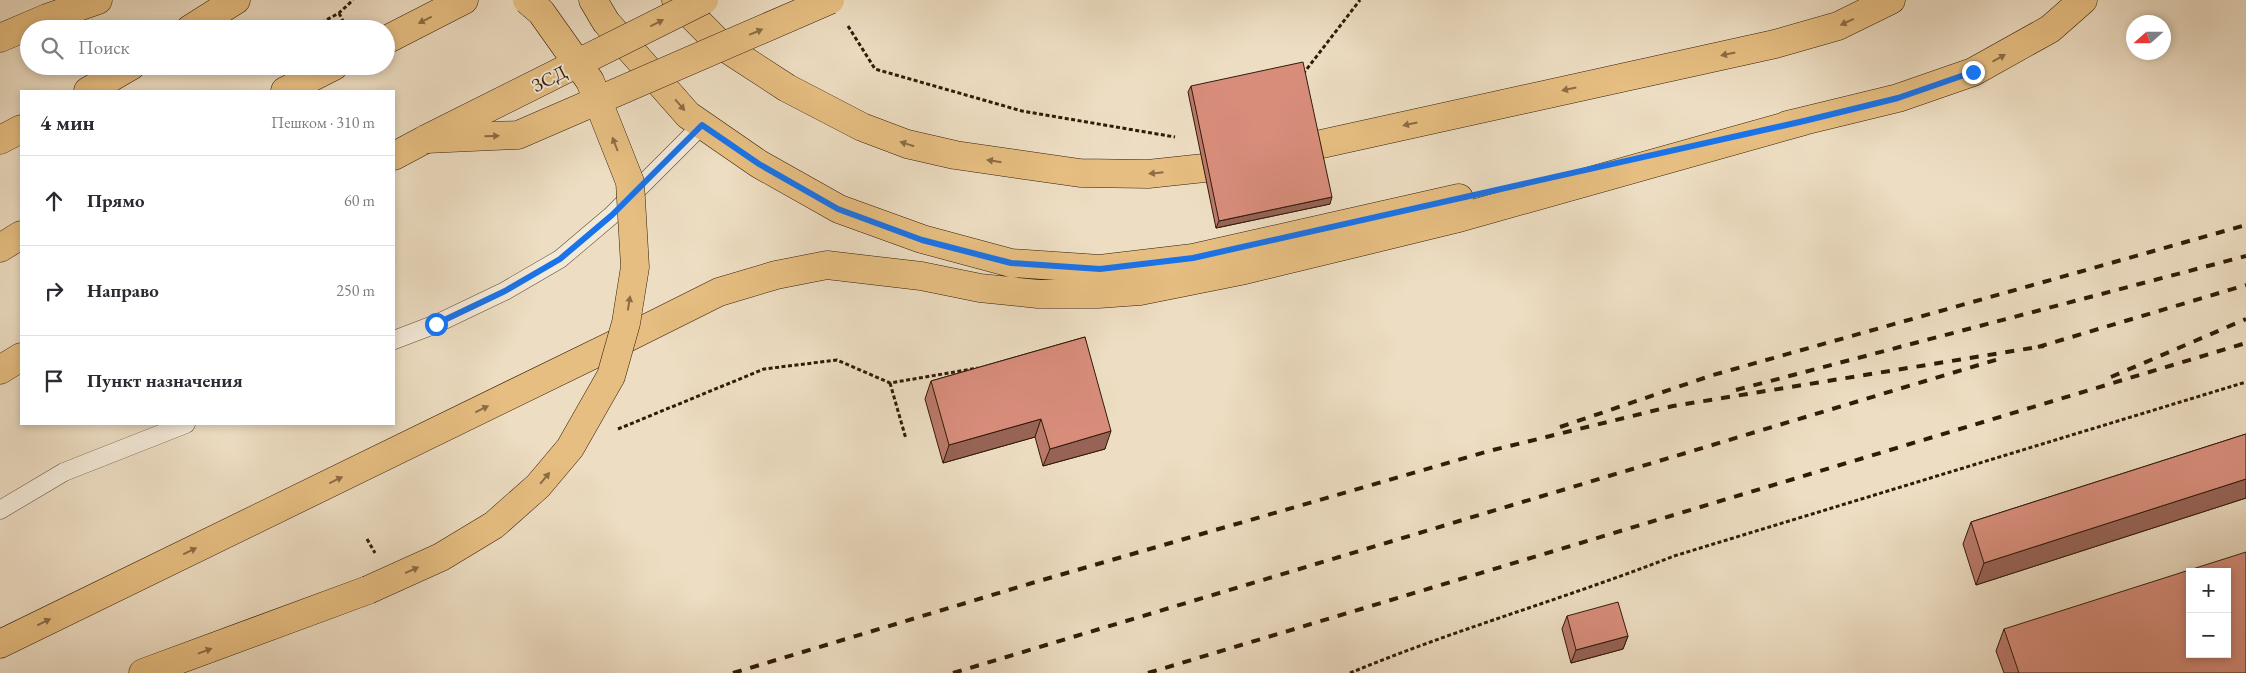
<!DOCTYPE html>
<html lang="ru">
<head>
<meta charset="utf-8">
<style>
	:root { --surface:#fff; --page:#f2f2f3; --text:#2b2b33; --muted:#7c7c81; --line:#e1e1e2 }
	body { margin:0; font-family:"EB Garamond",serif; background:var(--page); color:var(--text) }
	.controls { position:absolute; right:15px; bottom:15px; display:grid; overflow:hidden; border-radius:0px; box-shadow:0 2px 8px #0003 }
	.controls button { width:45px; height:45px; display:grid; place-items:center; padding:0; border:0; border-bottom:1px solid var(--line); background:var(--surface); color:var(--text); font:25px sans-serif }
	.compass { position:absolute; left:2126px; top:15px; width:45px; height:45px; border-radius:50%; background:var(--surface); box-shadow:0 2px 8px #0003; rotate:249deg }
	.stop { position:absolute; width:15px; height:15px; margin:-11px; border:4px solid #1a73e8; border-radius:50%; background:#fff }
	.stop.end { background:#1a73e8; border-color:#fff; box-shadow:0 1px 5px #0008 }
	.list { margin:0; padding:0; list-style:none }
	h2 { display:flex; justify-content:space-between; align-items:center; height:65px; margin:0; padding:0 20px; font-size:21px }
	h2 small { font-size:16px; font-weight:400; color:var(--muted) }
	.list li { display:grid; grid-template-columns:32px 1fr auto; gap:15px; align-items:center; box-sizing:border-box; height:90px; padding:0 20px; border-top:1px solid var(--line) }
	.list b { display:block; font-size:19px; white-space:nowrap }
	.list em { font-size:16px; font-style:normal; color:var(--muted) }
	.icon { flex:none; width:28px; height:28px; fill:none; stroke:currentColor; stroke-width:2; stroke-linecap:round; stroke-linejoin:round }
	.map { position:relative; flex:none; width:2246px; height:673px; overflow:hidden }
	.search { position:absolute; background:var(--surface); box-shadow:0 2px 8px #0003; left:20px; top:20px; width:375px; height:55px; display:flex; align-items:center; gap:12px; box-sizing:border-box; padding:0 18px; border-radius:28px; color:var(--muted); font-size:19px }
	.panel { position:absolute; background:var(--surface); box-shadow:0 2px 8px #0003; left:20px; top:90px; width:375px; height:335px; border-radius:0px }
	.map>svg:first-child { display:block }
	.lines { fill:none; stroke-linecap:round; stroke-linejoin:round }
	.lane-casing { stroke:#604c36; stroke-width:19 }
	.primary-casing { stroke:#311b08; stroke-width:29 }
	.highway-casing { stroke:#311b08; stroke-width:29 }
	.path { stroke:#311b08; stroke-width:3; stroke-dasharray:4 2.5; stroke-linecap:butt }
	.lane { stroke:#f3e9d7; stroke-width:18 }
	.primary { stroke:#e6be81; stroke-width:28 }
	.highway { stroke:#e6be81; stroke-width:28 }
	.rail { stroke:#311b08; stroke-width:4; stroke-dasharray:9 9; stroke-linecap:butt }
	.primary-bridge-casing { stroke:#311b08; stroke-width:29; stroke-linecap:butt }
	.highway-bridge-casing { stroke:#311b08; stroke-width:29; stroke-linecap:butt }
	.primary-bridge { stroke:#e6be81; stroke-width:28 }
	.highway-bridge { stroke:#e6be81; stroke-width:28 }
	.wall { fill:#ba796a; stroke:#311b08 }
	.shaded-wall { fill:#976356; stroke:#311b08 }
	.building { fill:#d88d7b; stroke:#311b08; fill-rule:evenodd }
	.oneway { fill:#8c6c44 }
	.route { stroke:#1a73e8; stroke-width:6 }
	.labels { text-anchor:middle; stroke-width:4; stroke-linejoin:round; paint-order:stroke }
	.street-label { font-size:19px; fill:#311b08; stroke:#f3e9d7 }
</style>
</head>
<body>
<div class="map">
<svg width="2246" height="673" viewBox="0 0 2246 673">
	<rect width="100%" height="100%" fill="#edddc2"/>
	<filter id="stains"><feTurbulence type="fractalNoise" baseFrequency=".004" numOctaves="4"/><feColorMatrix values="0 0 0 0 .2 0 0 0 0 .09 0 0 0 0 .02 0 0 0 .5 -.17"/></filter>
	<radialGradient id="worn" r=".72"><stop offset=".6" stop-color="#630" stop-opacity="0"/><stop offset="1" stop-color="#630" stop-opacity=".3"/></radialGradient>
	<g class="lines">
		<!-- lane casing -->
		<g class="lane-casing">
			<path id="lane" d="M394,340L436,324L505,291L560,259L612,215L702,125
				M0,510L64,472L186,424"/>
		</g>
		<!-- primary casing -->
		<g class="primary-casing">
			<path id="primary" d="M593,0L606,22L688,115L759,164L839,209L922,239L1011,263L1100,269L1193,258L1459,198
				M676,0L721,45L787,88L862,127L907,144L955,155L1080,173L1148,174L1204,168
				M190,29L236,0
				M0,38L47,18L98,0
				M88,91L131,66
				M1787,125L1898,98L1973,72L2050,29L2083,0
				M0,140L21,129
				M1317,145L1775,44L1838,26L1891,0
				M0,644L613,345L719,292L776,275L827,265L921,276L980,288L1038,294H1098L1140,291L1245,270L1455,219L1804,121
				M143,673L368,590"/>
		</g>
		<!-- highway casing -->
		<g class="highway-casing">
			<path id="highway" d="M386,40L464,0
				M285,91L334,66
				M394,156L426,139
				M0,248L21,235
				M0,370L21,357"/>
		</g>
		<!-- path -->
		<path class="path" d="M339,13L347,29
			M848,26L875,69L1022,111L1175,137
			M310,29L339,13L353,0
			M238,69L243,66
			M1303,74L1360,0
			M890,383L906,439
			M618,429L764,369L837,360L890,383L978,368
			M367,539L375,553
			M1350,673C1456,629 1567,598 1674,556L2246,382"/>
		<!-- lane -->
		<use href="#lane" class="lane"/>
		<!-- primary -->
		<use href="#primary" class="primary"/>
		<!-- highway -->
		<use href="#highway" class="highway"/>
		<!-- rail -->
		<path class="rail" d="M2038,347L2246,285
			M2111,377L2246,319
			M1736,390L2246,256
			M1560,427L1713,375L2246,225
			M733,673L1032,583L1489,451L1673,406L2044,346
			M953,673L2002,358
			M1148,673L2246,343"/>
		<!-- primary-bridge casing -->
		<g class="primary-bridge-casing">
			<path id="primary-bridge" d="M426,139L518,135L830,0
				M368,590L441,557L494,525L538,486L570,448L611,376L626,323L635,267L630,182L590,81L541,12L527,0"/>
		</g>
		<!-- highway-bridge casing -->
		<g class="highway-bridge-casing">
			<path id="highway-bridge" d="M426,139L704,0"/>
		</g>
		<!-- primary-bridge -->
		<use href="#primary-bridge" class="primary-bridge"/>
		<!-- highway-bridge -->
		<use href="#highway-bridge" class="highway-bridge"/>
	</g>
	<!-- wall -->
	<path class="wall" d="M1191,86L1330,204L1216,228L1188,92Z
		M1085,337L1105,449L1043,466L1035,437L943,463L925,399L931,381Z
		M2246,434V498L1976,585L1963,544L1971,522Z
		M1567,616L1628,636L1623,649L1571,663L1562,629Z
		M2004,629L2246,673H2004L1996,651Z"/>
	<!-- shaded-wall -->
	<path class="shaded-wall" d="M1332,197L1330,204L1216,228L1219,221Z
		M1041,419L1035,437L943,463L949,445Z
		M1111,431L1105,449L1043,466L1050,449Z
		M2246,479V498L1976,585L1984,563Z
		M1628,636L1623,649L1571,663L1576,650Z"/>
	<!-- building -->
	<path class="building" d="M1303,62L1332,197L1219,221L1191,86Z
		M1085,337L1111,431L1050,449L1041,419L949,445L931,381Z
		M2246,434V479L1984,563L1971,522Z
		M2246,552V673H2019L2004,629ZM2190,572H2227V654H2190Z
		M1618,602L1628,636L1576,650L1567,616Z"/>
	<!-- one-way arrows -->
	<defs><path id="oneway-solid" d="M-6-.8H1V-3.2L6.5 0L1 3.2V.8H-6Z" transform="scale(1.25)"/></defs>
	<g class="oneway">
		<use href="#oneway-solid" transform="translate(425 20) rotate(153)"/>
		<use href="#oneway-solid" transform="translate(1847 22) rotate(155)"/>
		<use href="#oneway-solid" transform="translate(657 23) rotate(-27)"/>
		<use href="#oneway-solid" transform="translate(756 32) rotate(-23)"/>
		<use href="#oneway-solid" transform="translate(1728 54) rotate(168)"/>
		<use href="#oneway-solid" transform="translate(1999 58) rotate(-29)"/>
		<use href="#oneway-solid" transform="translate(1569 89) rotate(168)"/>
		<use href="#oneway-solid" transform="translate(680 105) rotate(49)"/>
		<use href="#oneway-solid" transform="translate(1410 124) rotate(168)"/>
		<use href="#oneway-solid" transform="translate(492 136) rotate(-2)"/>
		<use href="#oneway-solid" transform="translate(615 144) rotate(-111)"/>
		<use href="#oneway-solid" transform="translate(907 144) rotate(-163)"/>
		<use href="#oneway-solid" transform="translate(994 161) rotate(-171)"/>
		<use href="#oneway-solid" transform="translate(1156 173) rotate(174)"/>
		<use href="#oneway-solid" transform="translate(629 303) rotate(-81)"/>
		<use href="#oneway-solid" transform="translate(482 409) rotate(-26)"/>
		<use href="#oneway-solid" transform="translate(545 478) rotate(-50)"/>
		<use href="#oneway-solid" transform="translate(336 480) rotate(-26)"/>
		<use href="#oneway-solid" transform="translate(190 551) rotate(-26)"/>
		<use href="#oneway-solid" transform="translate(412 570) rotate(-24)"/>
		<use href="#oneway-solid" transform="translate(44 622) rotate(-26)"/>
		<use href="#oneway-solid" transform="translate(205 651) rotate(-20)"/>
	</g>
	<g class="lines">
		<!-- route -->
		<path class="route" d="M436,324L505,291L560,259L612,215L702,125L759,164L838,209L922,240L1011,263L1100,269L1193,258L1804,121L1898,98L1973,72"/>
	</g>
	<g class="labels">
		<!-- street labels -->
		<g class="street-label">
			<text transform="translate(549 78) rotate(-27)" y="7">ЗСД</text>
		</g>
	</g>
	<rect width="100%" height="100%" filter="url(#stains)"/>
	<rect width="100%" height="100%" fill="url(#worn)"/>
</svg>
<div class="controls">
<button>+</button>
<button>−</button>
</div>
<svg class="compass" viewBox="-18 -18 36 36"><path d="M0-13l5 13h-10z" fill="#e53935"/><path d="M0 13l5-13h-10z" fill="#7c7c81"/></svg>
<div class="stop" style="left:436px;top:324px"></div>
<div class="stop end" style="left:1973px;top:72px"></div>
<div class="search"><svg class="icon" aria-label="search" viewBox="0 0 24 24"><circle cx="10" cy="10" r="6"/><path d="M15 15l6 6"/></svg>Поиск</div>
<section class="panel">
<h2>4 мин<small>Пешком · 310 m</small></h2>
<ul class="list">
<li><svg class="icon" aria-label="ahead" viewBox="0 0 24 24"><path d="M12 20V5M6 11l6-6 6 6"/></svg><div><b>Прямо</b></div><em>60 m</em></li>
<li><svg class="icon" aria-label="right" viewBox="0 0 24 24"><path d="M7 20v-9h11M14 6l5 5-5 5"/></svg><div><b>Направо</b></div><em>250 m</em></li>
<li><svg class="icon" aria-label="arrive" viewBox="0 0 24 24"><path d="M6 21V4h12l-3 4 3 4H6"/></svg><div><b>Пункт назначения</b></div></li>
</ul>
</section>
</div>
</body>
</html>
